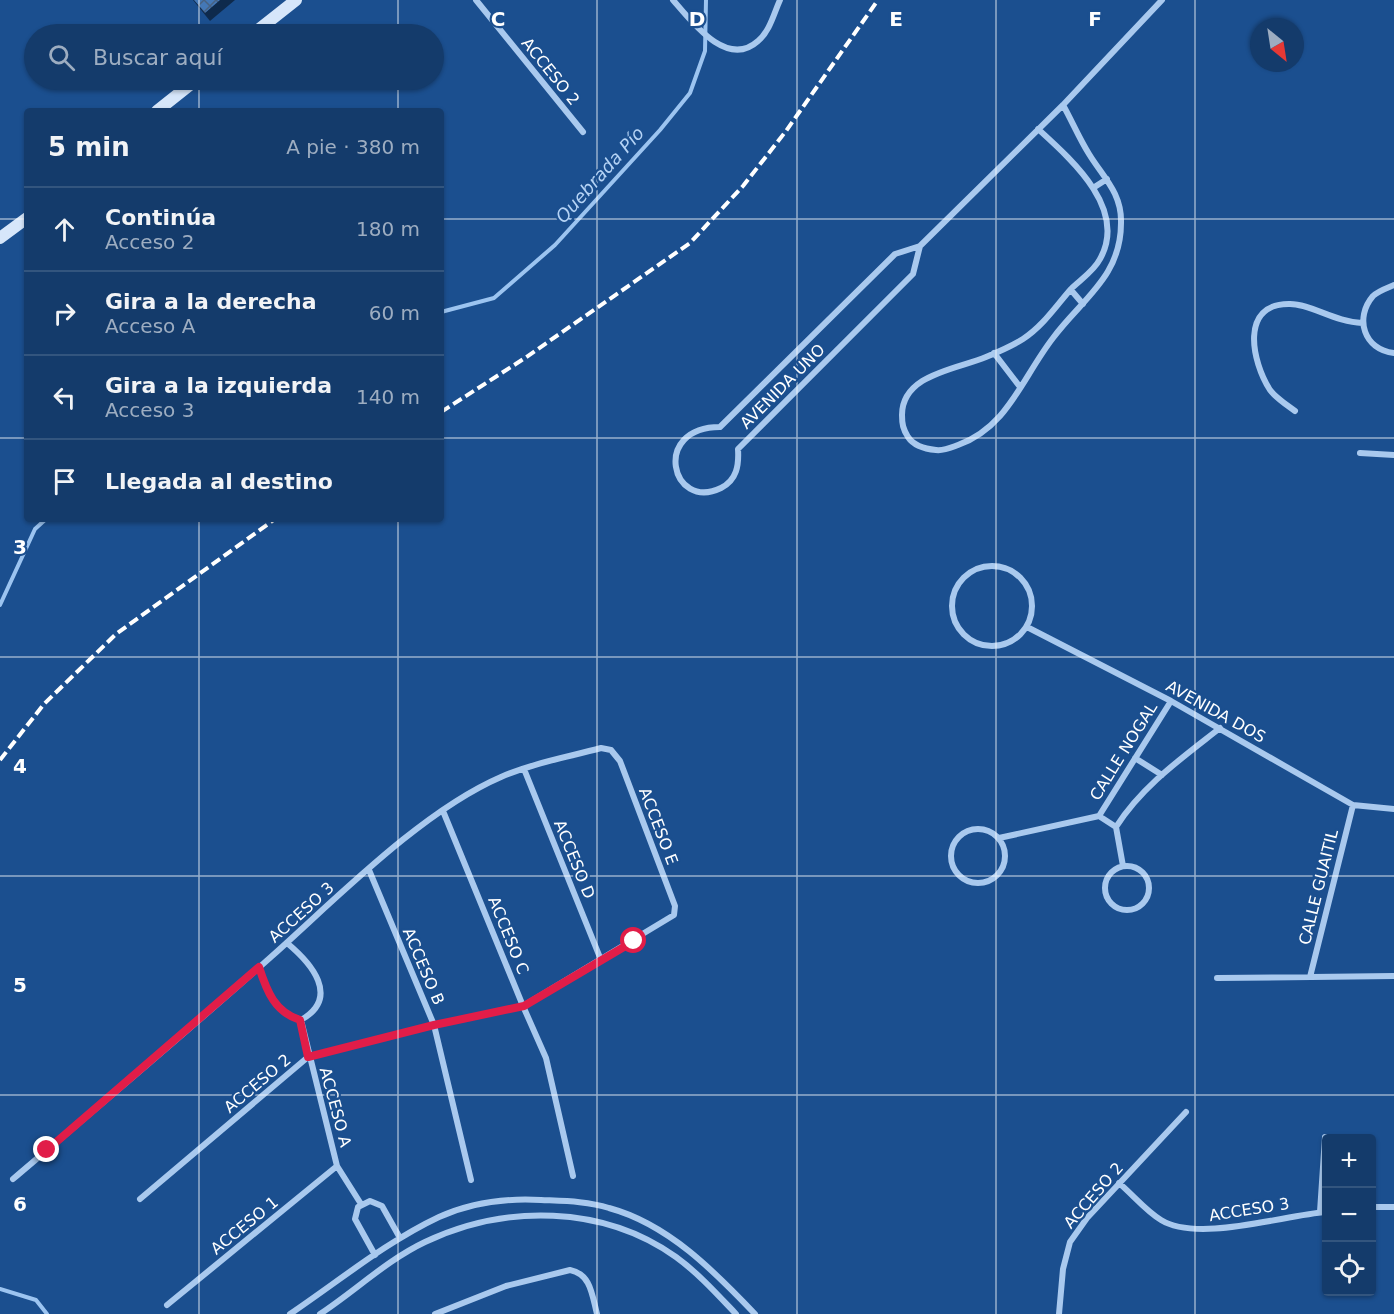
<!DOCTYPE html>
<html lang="es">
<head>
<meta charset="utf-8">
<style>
	:root { --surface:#143b6b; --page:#214673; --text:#f1f3f6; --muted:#9dadc1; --line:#33557e }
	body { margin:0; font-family:"DejaVu Sans",sans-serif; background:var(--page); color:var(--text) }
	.controls { position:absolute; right:18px; bottom:18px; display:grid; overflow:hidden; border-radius:6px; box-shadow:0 2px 4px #0004 }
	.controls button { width:54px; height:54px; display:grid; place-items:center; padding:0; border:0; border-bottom:2px solid var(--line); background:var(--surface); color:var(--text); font:30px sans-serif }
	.compass { position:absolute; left:1250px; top:18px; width:54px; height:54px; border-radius:50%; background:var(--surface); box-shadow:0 2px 4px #0004; rotate:150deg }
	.stop { position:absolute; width:18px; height:18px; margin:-14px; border:4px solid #e11d48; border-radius:50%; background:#fff }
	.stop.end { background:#e11d48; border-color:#fff; box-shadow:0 2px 6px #0008 }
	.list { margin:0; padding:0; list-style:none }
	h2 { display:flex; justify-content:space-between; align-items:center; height:78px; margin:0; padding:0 24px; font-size:26px }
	h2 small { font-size:20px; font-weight:400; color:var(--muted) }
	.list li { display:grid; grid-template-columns:39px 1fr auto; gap:18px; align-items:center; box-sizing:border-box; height:84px; padding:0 24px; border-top:2px solid var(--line) }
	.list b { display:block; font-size:22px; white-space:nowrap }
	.list p { margin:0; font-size:20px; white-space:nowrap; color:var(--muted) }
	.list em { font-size:20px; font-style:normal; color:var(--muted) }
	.icon { flex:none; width:33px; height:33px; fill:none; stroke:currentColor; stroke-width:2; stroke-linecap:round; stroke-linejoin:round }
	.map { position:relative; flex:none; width:1394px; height:1314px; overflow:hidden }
	.search { position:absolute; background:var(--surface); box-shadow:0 2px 4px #0004; left:24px; top:24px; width:420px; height:66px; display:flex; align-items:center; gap:15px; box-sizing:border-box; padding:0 21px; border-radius:33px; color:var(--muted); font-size:22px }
	.panel { position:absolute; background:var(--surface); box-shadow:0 2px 4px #0004; left:24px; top:108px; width:420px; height:414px; border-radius:6px }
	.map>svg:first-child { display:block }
	.shadow { fill:#0007 }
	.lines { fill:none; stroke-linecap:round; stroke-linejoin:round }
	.stream { stroke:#9cc4f0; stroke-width:4 }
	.building { fill:url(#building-cross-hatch) }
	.minor { stroke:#a9c9ee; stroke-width:6 }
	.secondary { stroke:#d6e6fa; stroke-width:12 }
	.rail { stroke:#fff; stroke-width:4; stroke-dasharray:10 4.5; stroke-linecap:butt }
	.route { stroke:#e11d48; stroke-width:8 }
	.grid { fill:none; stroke:#fff; stroke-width:1.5; stroke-opacity:0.55 }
	.labels { text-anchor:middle; stroke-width:4.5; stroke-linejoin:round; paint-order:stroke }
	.street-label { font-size:16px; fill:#fff; stroke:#1b4f8f }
	.water-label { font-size:18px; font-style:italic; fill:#b5d3f5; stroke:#1b4f8f }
	.grid-label { font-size:20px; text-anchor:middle; font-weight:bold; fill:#fff; stroke:#1b4f8f; stroke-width:4.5; stroke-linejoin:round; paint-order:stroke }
</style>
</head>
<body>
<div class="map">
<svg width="1394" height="1314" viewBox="0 0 1394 1314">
	<defs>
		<pattern id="building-cross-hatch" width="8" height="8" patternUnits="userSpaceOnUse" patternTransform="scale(1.5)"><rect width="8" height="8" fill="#4478b7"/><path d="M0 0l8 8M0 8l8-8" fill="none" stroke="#486282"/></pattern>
	</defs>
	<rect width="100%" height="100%" fill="#1b4f8f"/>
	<!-- shadow -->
	<path class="shadow" d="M193,0H235L210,21Z"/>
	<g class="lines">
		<!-- stream -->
		<path class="stream" d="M441,312L494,298L555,245L660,130L690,93L705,51L706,0
			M0,605L35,529L46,519
			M0,1289L36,1300L47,1314"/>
	</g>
	<!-- building -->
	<path class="building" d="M194,0H220L205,13Z"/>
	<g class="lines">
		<!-- minor -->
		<path class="minor" d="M476,0L583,132
			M673,0C692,22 727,69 758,41C770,31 774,13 780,0
			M1038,129C1072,160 1128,209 1100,259C1094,271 1080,280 1071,289C1056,306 1043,326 1023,339C1012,346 998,352 986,357C958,369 902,374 902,415C902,424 903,429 908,437C914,446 925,449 936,450C944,451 950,448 958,445C1008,427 1022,378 1053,338C1082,299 1121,277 1121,223C1122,193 1103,177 1089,154C1079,138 1072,121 1063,105
			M1093,188L1107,179
			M920,246L913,274L738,449C739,465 737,480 721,488C671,512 651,427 720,427L895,254L920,246L1063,105L1162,0
			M1394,285C1387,288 1378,291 1373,296C1354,318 1364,350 1394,353
			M1071,290L1083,304
			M994,353L1020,387
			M1295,411C1287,405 1276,398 1270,390C1252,362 1239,303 1290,304C1311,304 1335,322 1362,323
			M1360,453L1394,455
			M952 606a40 40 0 1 1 80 0a40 40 0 1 1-80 0Z
			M1027,627L1171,701L1353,805L1394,809
			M1135,758L1162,775
			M524,769L601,960
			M443,811L523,1006L546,1058L573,1176
			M1099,816L1171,701
			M1116,827C1142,786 1182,758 1220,728
			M951 856a27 27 0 1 1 54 0a27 27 0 1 1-54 0Z
			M999,838L1099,816L1116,827L1123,866
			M1105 888a22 22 0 1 1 44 0a22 22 0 1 1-44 0Z
			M369,870L434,1025L471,1180
			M259,967C267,992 275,1012 301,1020C341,997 311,963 287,943
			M1310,977L1353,805
			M1217,978L1394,976
			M301,1020L337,1166L361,1204
			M13,1179C100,1105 187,1032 272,956C337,898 422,811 501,777C533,763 568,757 601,748L611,750L620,761L675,906L674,915L523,1006L434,1025L308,1057L140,1199
			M1119,1183C1133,1195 1146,1211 1161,1220C1198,1243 1284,1215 1326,1212
			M1372,1207H1394
			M1320,1212L1325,1137
			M375,1255L355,1219L358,1207L370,1201L382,1206L400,1238
			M167,1305L337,1166
			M290,1314C339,1281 386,1242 439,1217C472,1202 506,1198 541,1200C564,1201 587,1201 609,1208C668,1224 714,1271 755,1314
			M320,1314C355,1291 387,1260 425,1242C505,1204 603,1205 676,1257C698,1273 717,1294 736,1314
			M435,1314L506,1286L570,1270C591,1274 592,1295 597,1314
			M1059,1314L1063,1269L1070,1242L1087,1218L1186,1112"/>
		<!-- secondary -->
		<path class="secondary" d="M253,34L296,0
			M157,111L196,80
			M0,238L27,218"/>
		<!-- rail -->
		<path class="rail" d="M441,412L525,358L690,243L743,186L786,131L878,0
			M0,760L44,704L116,634L275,519"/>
	</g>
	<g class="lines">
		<!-- route -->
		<path class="route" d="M47,1150L259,967C267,992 275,1012 300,1020L308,1057L434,1025L524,1006L634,941"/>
	</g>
	<!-- grid -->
	<path class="grid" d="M199,0V34M398,0V34M597,0V1314M797,0V1314M996,0V1314M1195,0V1314M199,80V111M398,80V111M0,219H27M441,219H1394M0,438H27M441,438H1394M199,519V1314M398,519V1314M0,657H1394M0,876H1394M0,1095H1394"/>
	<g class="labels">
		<!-- street labels -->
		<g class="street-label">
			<text transform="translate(551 71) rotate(51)" y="6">ACCESO 2</text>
			<text transform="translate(782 386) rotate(-45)" y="6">AVENIDA UNO</text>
			<text transform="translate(1216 711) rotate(29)" y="6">AVENIDA DOS</text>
			<text transform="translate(1123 751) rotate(-58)" y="6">CALLE NOGAL</text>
			<text transform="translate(659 826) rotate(69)" y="6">ACCESO E</text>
			<text transform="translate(575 859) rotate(68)" y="6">ACCESO D</text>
			<text transform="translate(1318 887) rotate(-76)" y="6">CALLE GUAITIL</text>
			<text transform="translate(301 912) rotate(-42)" y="6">ACCESO 3</text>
			<text transform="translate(509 935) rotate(68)" y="6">ACCESO C</text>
			<text transform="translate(424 966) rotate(67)" y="6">ACCESO B</text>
			<text transform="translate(257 1083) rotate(-40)" y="6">ACCESO 2</text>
			<text transform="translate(336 1107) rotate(75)" y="6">ACCESO A</text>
			<text transform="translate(1093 1195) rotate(-49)" y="6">ACCESO 2</text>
			<text transform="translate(1249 1209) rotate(-9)" y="6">ACCESO 3</text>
			<text transform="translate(244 1225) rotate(-39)" y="6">ACCESO 1</text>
		</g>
		<!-- water labels -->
		<g class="water-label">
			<text transform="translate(600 175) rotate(-48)" y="6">Quebrada Pío</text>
		</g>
	</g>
	<g class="grid-label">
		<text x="498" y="26">C</text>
		<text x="697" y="26">D</text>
		<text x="896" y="26">E</text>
		<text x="1095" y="26">F</text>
		<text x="20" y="554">3</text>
		<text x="20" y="773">4</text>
		<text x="20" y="992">5</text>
		<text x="20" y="1211">6</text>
	</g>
</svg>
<div class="controls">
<button>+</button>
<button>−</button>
<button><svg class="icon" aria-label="locate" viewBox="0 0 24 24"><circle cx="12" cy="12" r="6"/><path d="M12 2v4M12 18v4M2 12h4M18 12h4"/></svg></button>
</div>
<svg class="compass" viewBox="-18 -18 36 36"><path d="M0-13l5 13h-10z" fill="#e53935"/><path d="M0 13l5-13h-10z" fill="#9dadc1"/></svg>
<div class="stop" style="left:634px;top:941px"></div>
<div class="stop end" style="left:47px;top:1150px"></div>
<div class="search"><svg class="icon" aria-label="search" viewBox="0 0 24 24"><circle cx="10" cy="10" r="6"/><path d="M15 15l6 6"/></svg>Buscar aquí</div>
<section class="panel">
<h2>5 min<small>A pie · 380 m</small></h2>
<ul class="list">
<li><svg class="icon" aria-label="ahead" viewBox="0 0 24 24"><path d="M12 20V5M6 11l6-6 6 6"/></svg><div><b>Continúa</b><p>Acceso 2</p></div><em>180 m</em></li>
<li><svg class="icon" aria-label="right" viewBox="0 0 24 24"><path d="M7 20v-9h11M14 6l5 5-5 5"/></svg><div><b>Gira a la derecha</b><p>Acceso A</p></div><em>60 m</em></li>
<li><svg class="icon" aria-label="left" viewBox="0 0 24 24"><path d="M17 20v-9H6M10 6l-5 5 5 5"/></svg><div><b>Gira a la izquierda</b><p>Acceso 3</p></div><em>140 m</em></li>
<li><svg class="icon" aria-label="arrive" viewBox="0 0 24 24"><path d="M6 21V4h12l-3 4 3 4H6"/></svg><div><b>Llegada al destino</b></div></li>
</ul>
</section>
</div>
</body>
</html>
